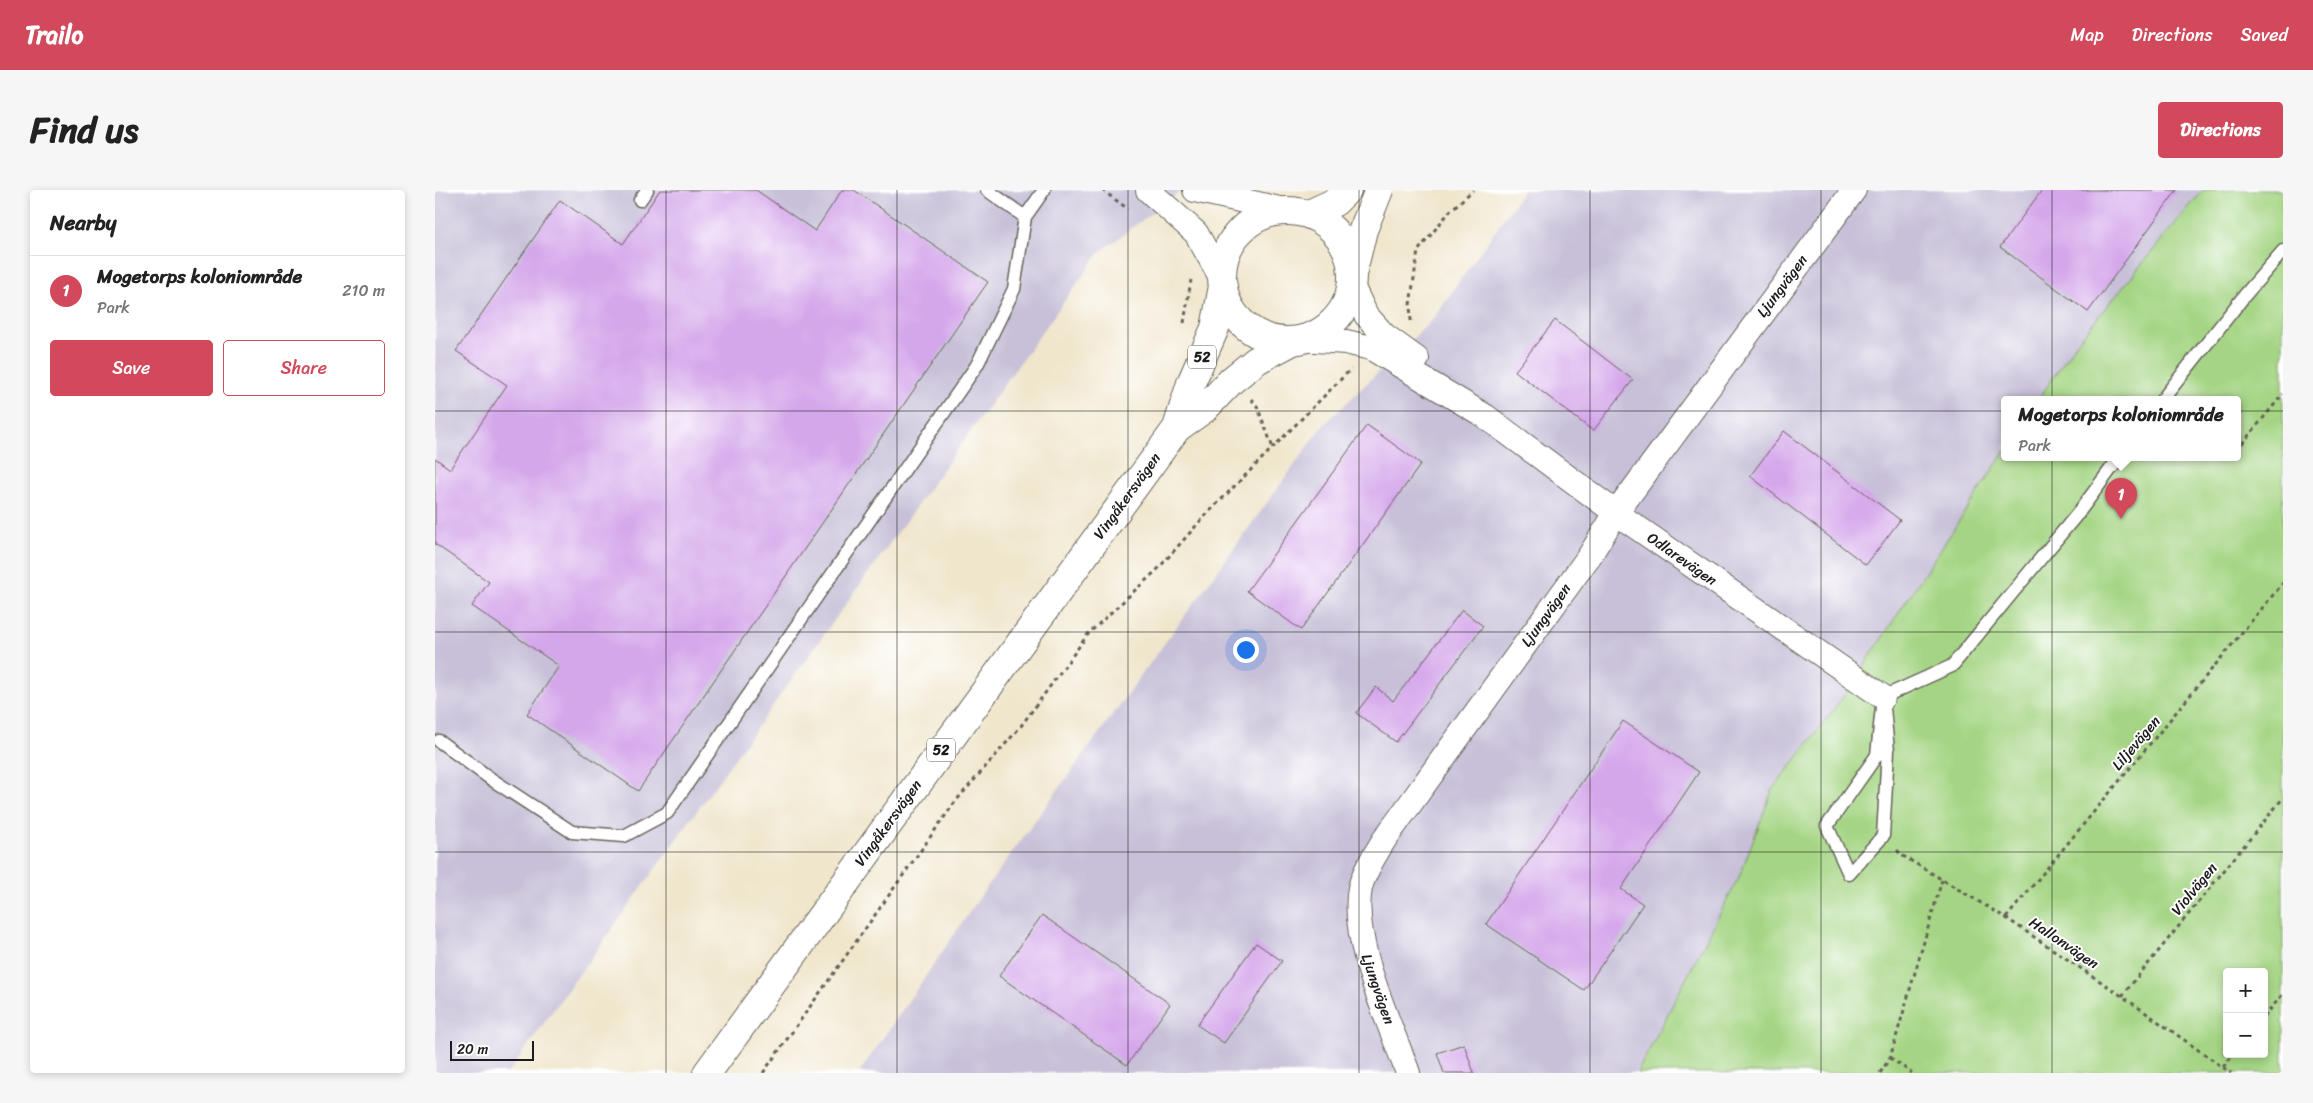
<!DOCTYPE html>
<html lang="en">
<head>
<meta charset="utf-8">
<style>
	:root { --surface:#fff; --page:#f6f6f6; --text:#222; --muted:#767676; --line:#e0e0e0; --accent:#d1495b }
	body { margin:0; font-family:Sriracha,sans-serif; background:var(--page); color:var(--text) }
	.controls { position:absolute; right:15px; bottom:15px; display:grid; overflow:hidden; border-radius:5px; box-shadow:0 2px 8px #0003 }
	.controls button { width:45px; height:45px; display:grid; place-items:center; padding:0; border:0; border-bottom:1px solid var(--line); background:var(--surface); color:var(--text); font:25px sans-serif }
	.scale { position:absolute; left:15px; bottom:12px; width:84px; box-sizing:border-box; padding-left:5px; border:2px solid #1c1c1c; border-top:0; font-size:14px; line-height:18px; white-space:nowrap; color:#1c1c1c; -webkit-text-stroke:4px #fff; paint-order:stroke }
	.you { position:absolute; left:810px; top:459px; width:18px; height:18px; margin:-12px; border:4px solid #fff; border-radius:50%; background:#1a73e8; box-shadow:0 0 0 8px #1a73e833 }
	.badge { display:grid; place-items:center; width:32px; height:32px; border-radius:50%; background:var(--accent); color:#fff; font-size:16px; font-weight:700 }
	.pin { position:absolute; translate:-50% -41px; filter:drop-shadow(0 1px 2px #0008) }
	.pin::after { content:''; position:absolute; top:26px; width:18px; height:15px; background:inherit; clip-path:polygon(0 0,100% 0,50% 100%) }
	.popup { position:absolute; left:1566px; top:206px; width:240px; height:65px; box-sizing:border-box; display:grid; place-content:center; border-radius:5px; background:var(--surface); filter:drop-shadow(0 1px 4px #0005); font-size:16px; white-space:nowrap; color:var(--muted) }
	.popup b { font-size:19px; color:var(--text) }
	.popup::after { content:''; position:absolute; left:50%; top:100%; margin-left:-10px; border:10px solid transparent; border-top-color:var(--surface) }
	.list { margin:0; padding:0; list-style:none }
	h2 { display:flex; justify-content:space-between; align-items:center; height:65px; margin:0; padding:0 20px; font-size:21px }
	h2 small { font-size:16px; font-weight:400; color:var(--muted) }
	.list li { display:grid; grid-template-columns:32px 1fr auto; gap:15px; align-items:center; box-sizing:border-box; height:70px; padding:0 20px; border-top:1px solid var(--line) }
	.list b { display:block; font-size:19px; white-space:nowrap }
	.list p { margin:0; font-size:16px; white-space:nowrap; color:var(--muted) }
	.list em { font-size:16px; font-style:normal; color:var(--muted) }
	.actions { display:flex; gap:10px; padding:15px 20px }
	.actions a { flex:1; padding:11px 0; border:1px solid var(--accent); border-radius:5px; text-align:center; font-size:18px; color:var(--accent) }
	.actions .main { background:var(--accent); color:#fff }
	.map { position:relative; flex:none; width:1848px; height:883px; overflow:hidden; border-radius:5px }
	header { display:flex; align-items:center; gap:30px; box-sizing:border-box; height:70px; padding:0 25px; background:var(--accent); color:#fff }
	header strong { font-size:24px }
	nav { display:flex; gap:28px; margin-inline-start:auto; font-size:18px }
	.intro { display:flex; align-items:center; justify-content:space-between; box-sizing:border-box; height:120px; padding:0 30px }
	h1 { margin:0; font-size:35px }
	.button { padding:12px 22px; border-radius:5px; background:var(--accent); color:#fff; font-size:18px; font-weight:700 }
	main { display:flex; gap:30px; padding:0 30px }
	aside { flex:1; background:var(--surface); border-radius:5px; box-shadow:0 2px 8px #0003 }
	.map>svg:first-child { display:block }
	.industrial { fill:#c7c0d8 }
	.green { fill:#a5d584; stroke:#607850; fill-rule:evenodd }
	.building { fill:#d4a6ea }
	.lines { fill:none; stroke-linecap:round; stroke-linejoin:round }
	.lane-casing { stroke:#66635a; stroke-width:15 }
	.street-casing { stroke:#66635a; stroke-width:26 }
	.primary-casing { stroke:#66635a; stroke-width:30 }
	.path { stroke:#66635a; stroke-width:3; stroke-dasharray:4 4; stroke-linecap:butt }
	.lane { stroke:#fff; stroke-width:12 }
	.street { stroke:#fff; stroke-width:24 }
	.primary { stroke:#fff; stroke-width:28 }
	.grid { fill:none; stroke:#1c1c1c; stroke-width:1; stroke-opacity:0.55 }
	.labels { text-anchor:middle; stroke-width:4; stroke-linejoin:round; paint-order:stroke }
	.shield { fill:#fff; stroke:#606060; stroke-width:1 }
	.shield-label { font-size:14px; font-weight:bold; fill:#1c1c1c }
	.street-label { font-size:15px; fill:#1c1c1c; stroke:#fff }
</style>
</head>
<body>
<header>
<strong>Trailo</strong>
<nav><a>Map</a><a>Directions</a><a>Saved</a></nav>
</header>
<div class="intro"><h1>Find us</h1><a class="button">Directions</a></div>
<main>
<aside>
<h2>Nearby<small></small></h2>
<ul class="list">
<li><span class="badge">1</span><div><b>Mogetorps koloniområde</b><p>Park</p></div><em>210 m</em></li>
</ul>
<div class="actions"><a class="main">Save</a><a>Share</a></div>
</aside>
<div class="map">
<svg width="1848" height="883" viewBox="0 0 1848 883">
	<rect width="100%" height="100%" fill="#fff"/>
	<filter id="ink" filterUnits="userSpaceOnUse"><feTurbulence type="fractalNoise" baseFrequency=".02" numOctaves="2"/><feDisplacementMap in="SourceGraphic" scale="10" xChannelSelector="R" yChannelSelector="G"/><feConvolveMatrix kernelMatrix="1 2 1 2 8 2 1 2 1" color-interpolation-filters="sRGB"/></filter>
	<filter id="wash" filterUnits="userSpaceOnUse"><feTurbulence type="fractalNoise" baseFrequency=".0096" numOctaves="4" result="noise"/><feDisplacementMap in="SourceGraphic" scale="20" xChannelSelector="R" yChannelSelector="G"/><feGaussianBlur stdDeviation="1.12" result="paint"/><feColorMatrix in="noise" values="0 0 0 0 0 0 0 0 0 0 0 0 0 0 0 0 0 1.4 0 .05"/><feComposite in="paint" operator="in"/></filter>
	<g filter="url(#wash)">
		<rect width="100%" height="100%" fill="#f0e6cc"/>
		<!-- industrial -->
		<path class="industrial" d="M0,0H747L664,63L73,883H0Z
			M1089,0H1768L1639,156L1603,210H1570V261L1411,503L1337,601L1304,687L1202,883H424L549,701L888,236L997,130Z"/>
		<!-- green -->
		<path class="green" d="M1768,0H1848V883H1202L1304,687L1337,601L1411,503L1570,261V268H1802V210H1603L1639,156ZM1792,782H1829V864H1792Z"/>
		<g id="blocks">
			<!-- building -->
			<path class="building" d="M225,0H321L380,41L407,0H419L553,92L203,601L92,524L124,476L37,416L54,392L0,354V268L15,279L72,195L21,161L125,10L188,54Z
				M1607,0H1742L1653,122L1565,57Z
				M1120,130L1198,190L1158,241L1080,181Z
				M932,235L986,274L866,440L812,401Z
				M1349,241L1465,330L1431,375L1315,286Z
				M1027,420L1048,436L961,552L921,523L941,497L958,511Z
				M1188,531L1264,582L1186,699L1208,714L1149,800L1051,734Z
				M607,725L735,814L692,875L564,786Z
				M821,753L847,771L789,853L762,835Z
				M1029,854L1039,883H1009L1002,863Z"/>
		</g>
	</g>
	<g filter="url(#ink)">
		<use href="#blocks" fill-opacity="0" stroke="#66635a" stroke-width="1"/>
		<g class="lines">
			<!-- lane casing -->
			<g class="lane-casing">
				<path id="lane" d="M552,0L590,27
					M205,10L212,0
					M1727,210L1810,105L1848,61
					M1448,507L1453,561L1448,646L1414,684L1392,636L1442,565Z
					M1448,507L1517,476L1644,322L1684,268
					M4,551L56,589L137,642L189,646L232,623L542,175L579,99L590,27L609,0"/>
			</g>
			<!-- street casing -->
			<g class="street-casing">
				<path id="street" d="M713,0L761,43L787,89
					M760,0L849,20
					M916,94L931,125L949,145L982,169
					M865,149L911,152L936,158L1050,226L1181,323L1448,507
					M973,883C955,833 915,751 925,698C929,681 940,665 949,650L1155,365L1181,323L1419,0"/>
			</g>
			<!-- primary casing -->
			<g class="primary-casing">
				<path id="primary" d="M787 86a65 65 0 1 1 130 0a65 65 0 1 1-130 0Z
					M874,24L900,12L912,0
					M918,81L928,40L944,0
					M742,238L769,219L797,190L822,170L856,152
					M272,883L742,238L756,193L780,138L788,96"/>
			</g>
			<!-- path -->
			<path class="path" d="M667,0L693,19
				M976,131L975,115L983,61L1015,21L1038,0
				M749,133L756,90
				M816,209L822,216L838,258
				M1802,260L1848,204
				M1462,660L1468,666L1571,728L1687,806L1796,883
				M1571,728L1848,393
				M1687,806L1848,608
				M1829,827L1848,804
				M1455,868L1477,883
				M1788,877L1799,864
				M328,883L520,612L586,536L654,443L723,379L768,328L916,179
				M1445,883L1455,868L1507,690"/>
			<!-- lane -->
			<use href="#lane" class="lane"/>
			<!-- street -->
			<use href="#street" class="street"/>
			<!-- primary -->
			<use href="#primary" class="primary"/>
		</g>
	</g>
	<!-- grid -->
	<path class="grid" d="M231,0V883M462,0V883M693,0V883M924,0V883M1155,0V883M1386,0V883M1617,0V883M0,221H1848M0,442H1848M0,662H1848"/>
	<g class="labels">
		<!-- shield labels -->
		<g class="shield">
			<rect x="753" y="155.5" width="28" height="23" rx="4"/>
			<rect x="492" y="548.5" width="28" height="23" rx="4"/>
		</g>
		<g class="shield-label">
			<text x="767" y="172">52</text>
			<text x="506" y="565">52</text>
		</g>
		<!-- street labels -->
		<g class="street-label">
			<text transform="translate(1347 96) rotate(-53)" y="5">Ljungvägen</text>
			<text transform="translate(692 306) rotate(-54)" y="5">Vingåkersvägen</text>
			<text transform="translate(1247 369) rotate(35)" y="5">Odlarevägen</text>
			<text transform="translate(1111 425) rotate(-54)" y="5">Ljungvägen</text>
			<text transform="translate(1701 553) rotate(-50)" y="5">Liljevägen</text>
			<text transform="translate(453 633) rotate(-54)" y="5">Vingåkersvägen</text>
			<text transform="translate(1759 699) rotate(-51)" y="5">Violvägen</text>
			<text transform="translate(1629 753) rotate(34)" y="5">Hallonvägen</text>
			<text transform="translate(943 799) rotate(71)" y="5">Ljungvägen</text>
		</g>
	</g>
</svg>
<div class="controls">
<button>+</button>
<button>−</button>
</div>
<div class="scale">20 m</div>
<div class="you"></div>
<div class="pin badge" style="left:1686px;top:329px">1</div>
<div class="popup"><b>Mogetorps koloniområde</b>Park</div>
</div>
</main>
</body>
</html>
